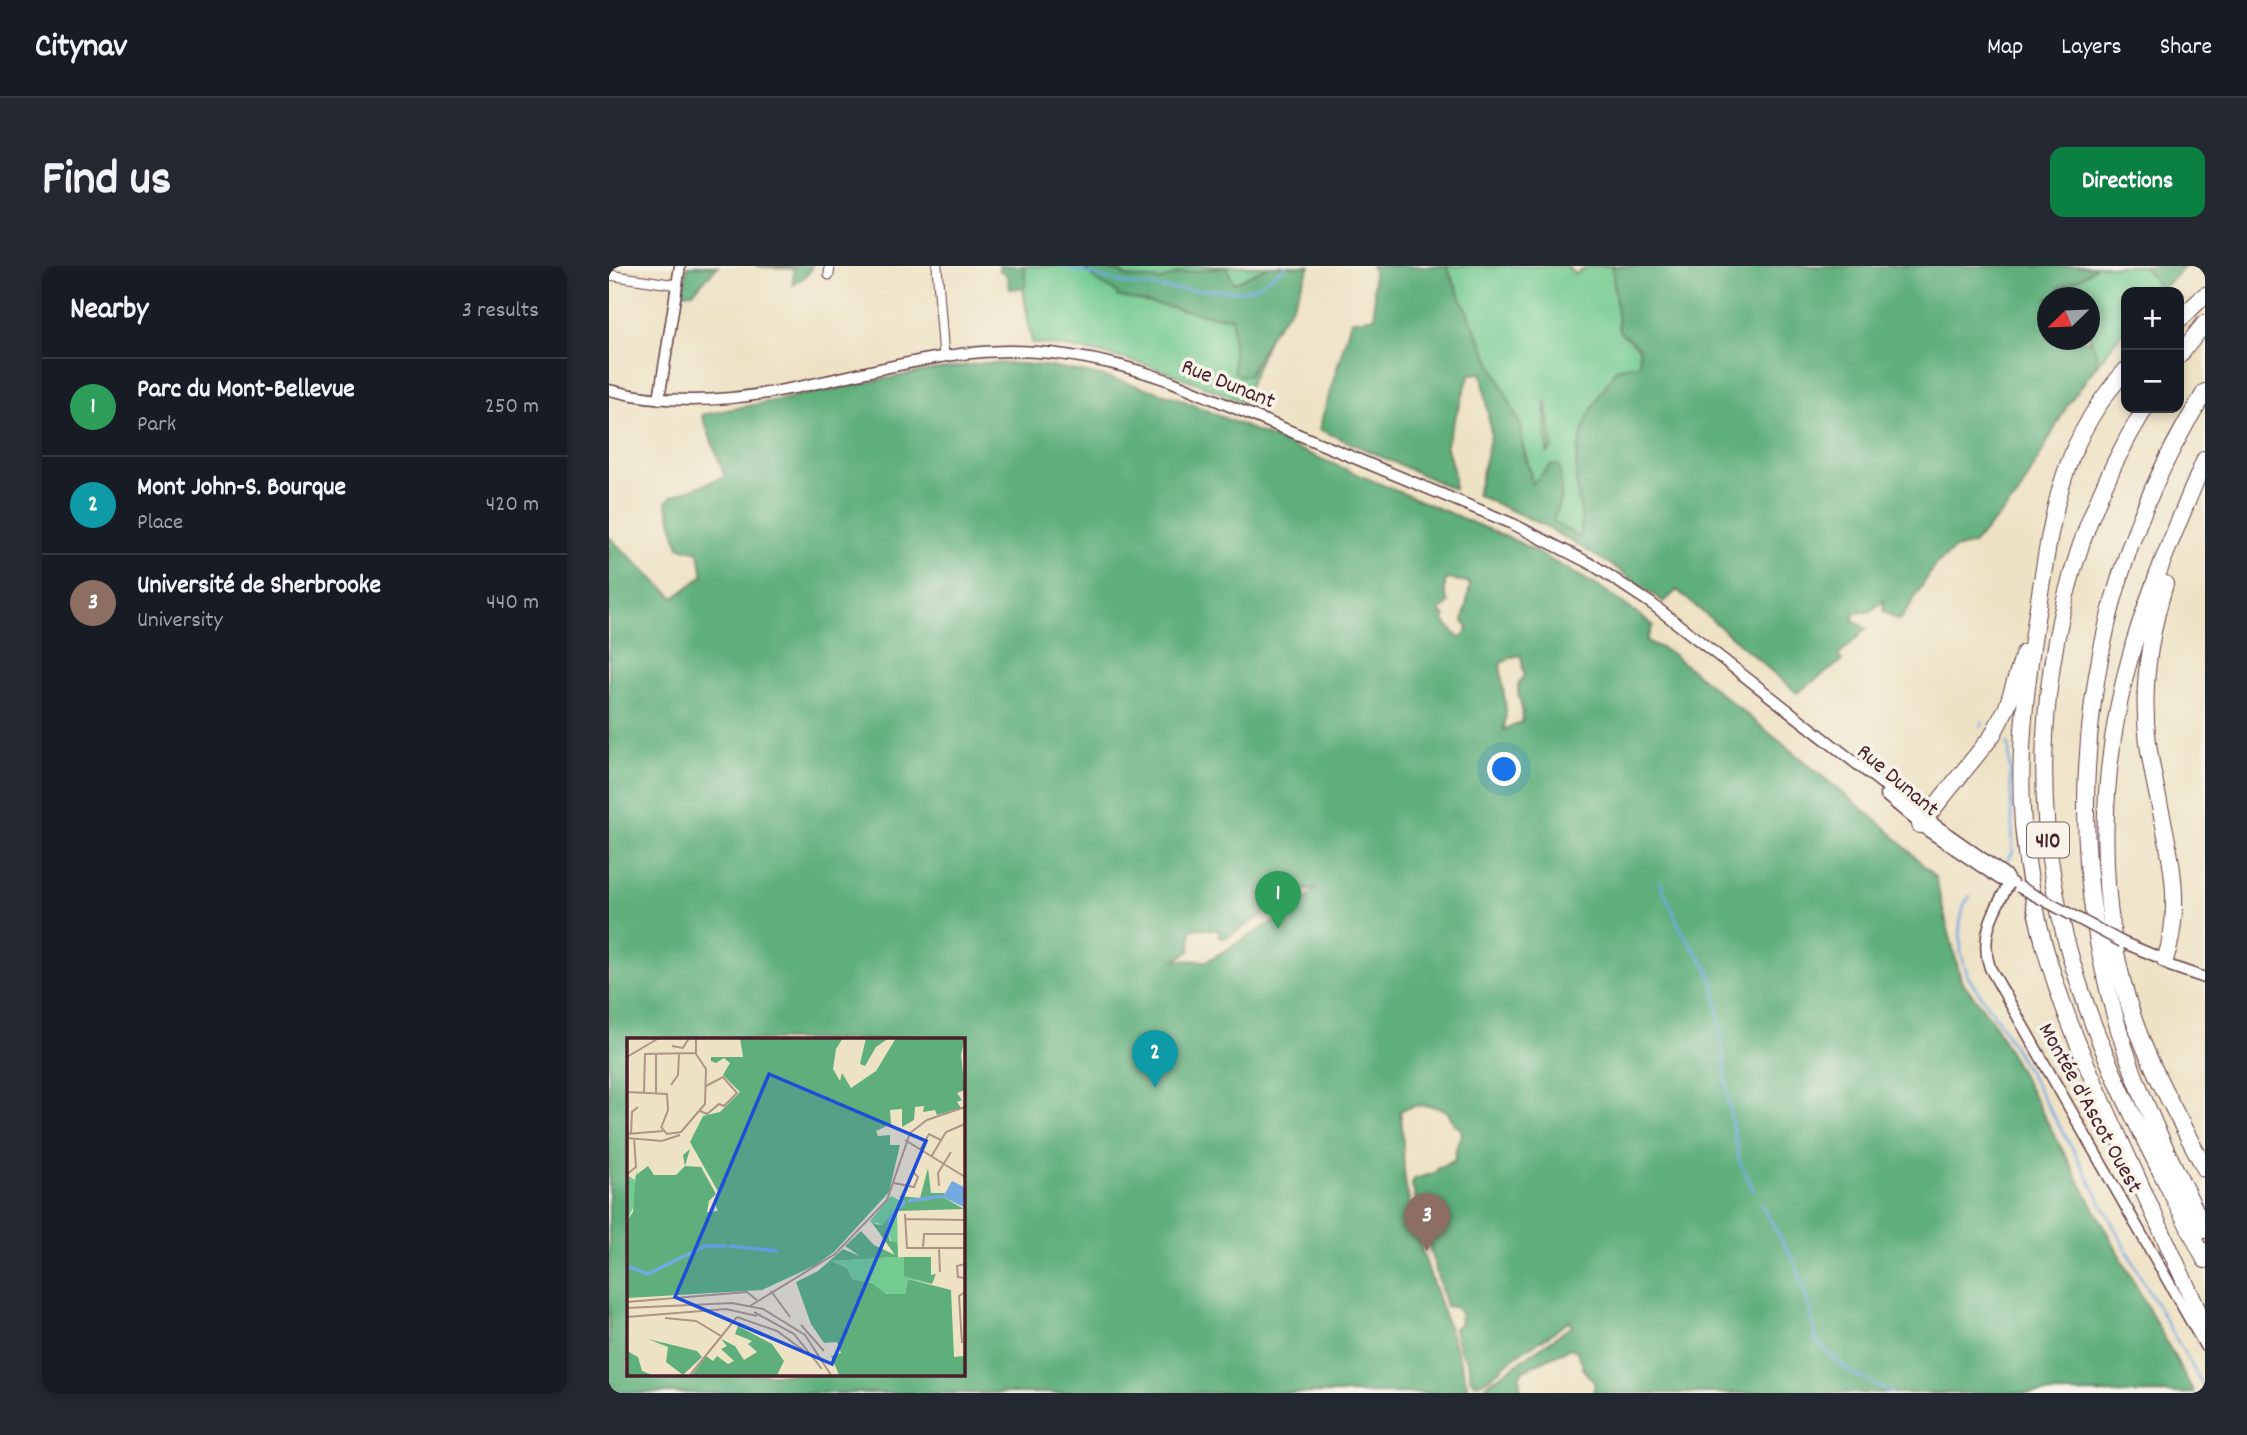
<!DOCTYPE html>
<html lang="en">
<head>
<meta charset="utf-8">
<style>
	:root { --surface:#171b24; --page:#242831; --text:#f1f3f6; --muted:#9ea1a6; --line:#363941; --accent:#0b8043 }
	body { margin:0; font-family:Dekko,sans-serif; background:var(--page); color:var(--text) }
	.controls { position:absolute; right:21px; top:21px; display:grid; overflow:hidden; border-radius:14px; box-shadow:0 4px 10px #0003 }
	.controls button { width:63px; height:63px; display:grid; place-items:center; padding:0; border:0; border-bottom:2px solid var(--line); background:var(--surface); color:var(--text); font:35px sans-serif }
	.compass { position:absolute; left:1428px; top:21px; width:63px; height:63px; border-radius:50%; background:var(--surface); box-shadow:0 4px 10px #0003; rotate:247deg }
	.you { position:absolute; left:896px; top:504px; width:24px; height:24px; margin:-18px; border:5px solid #fff; border-radius:50%; background:#1a73e8; box-shadow:0 0 0 10px #1a73e833 }
	.badge { display:grid; place-items:center; width:46px; height:46px; border-radius:50%; background:var(--accent); color:#fff; font-size:23px; font-weight:700 }
	.pin { position:absolute; translate:-50% -58px; filter:drop-shadow(0 2px 4px #0008) }
	.pin::after { content:''; position:absolute; top:37px; width:24px; height:21px; background:inherit; clip-path:polygon(0 0,100% 0,50% 100%) }
	.list { margin:0; padding:0; list-style:none }
	h2 { display:flex; justify-content:space-between; align-items:center; height:91px; margin:0; padding:0 28px; font-size:30px }
	h2 small { font-size:23px; font-weight:400; color:var(--muted) }
	.list li { display:grid; grid-template-columns:46px 1fr auto; gap:21px; align-items:center; box-sizing:border-box; height:98px; padding:0 28px; border-top:2px solid var(--line) }
	.list b { display:block; font-size:26px; white-space:nowrap }
	.list p { margin:0; font-size:23px; white-space:nowrap; color:var(--muted) }
	.list em { font-size:23px; font-style:normal; color:var(--muted) }
	.map { position:relative; flex:none; width:1596px; height:1127px; overflow:hidden; border-radius:14px }
	header { display:flex; align-items:center; gap:42px; box-sizing:border-box; height:98px; padding:0 35px; background:var(--surface); border-bottom:2px solid var(--line) }
	header strong { font-size:33px }
	nav { display:flex; gap:38px; margin-inline-start:auto; font-size:24px }
	.intro { display:flex; align-items:center; justify-content:space-between; box-sizing:border-box; height:168px; padding:0 42px }
	h1 { margin:0; font-size:49px }
	.button { padding:18px 32px; border-radius:14px; background:var(--accent); color:#fff; font-size:24px; font-weight:700 }
	main { display:flex; gap:42px; padding:0 42px }
	aside { flex:1; background:var(--surface); border-radius:14px; box-shadow:0 4px 10px #0003 }
	.map>svg:first-child { display:block }
	.green { fill:#73cb91; stroke:#5e755e; stroke-width:2; fill-rule:evenodd }
	.forest { fill:#5eaf7b; stroke:#546753; stroke-width:2; fill-rule:evenodd }
	.lines { fill:none; stroke-linecap:round; stroke-linejoin:round }
	.stream { stroke:#73a9e1; stroke-width:2.5 }
	.minor-casing { stroke:#633c42; stroke-width:11 }
	.tertiary-casing { stroke:#633c42; stroke-width:13 }
	.motorway-casing { stroke:#633c42; stroke-width:18 }
	.minor { stroke:#fff; stroke-width:9 }
	.tertiary { stroke:#fff; stroke-width:10 }
	.motorway { stroke:#fff; stroke-width:16 }
	.tertiary-bridge-casing { stroke:#633c42; stroke-width:13; stroke-linecap:butt }
	.tertiary-bridge { stroke:#fff; stroke-width:10 }
	.labels { text-anchor:middle; stroke-width:7; stroke-linejoin:round; paint-order:stroke }
	.shield { fill:#f7f3e8; stroke:#7e5f64; stroke-width:2 }
	.shield-label { font-size:21px; font-weight:bold; fill:#4a1f2b }
	.street-label { font-size:23px; fill:#4a1f2b; stroke:#f7f3e8 }
	.inset-river { fill:none; stroke:#73a9e1; stroke-width:3.5 }
	.inset-road { fill:none; stroke:#ac9487; stroke-width:2 }
	.view { fill:#1d4ed8; fill-opacity:0.15; stroke:#1d4ed8; stroke-width:3.5 }
	.inset-edge { fill:none; stroke:#4a1f2b; stroke-width:3.5 }
</style>
</head>
<body>
<header>
<strong>Citynav</strong>
<nav><a>Map</a><a>Layers</a><a>Share</a></nav>
</header>
<div class="intro"><h1>Find us</h1><a class="button">Directions</a></div>
<main>
<aside>
<h2>Nearby<small>3 results</small></h2>
<ul class="list">
<li><span class="badge" style="background:#2e9e5b">1</span><div><b>Parc du Mont-Bellevue</b><p>Park</p></div><em>250 m</em></li>
<li><span class="badge" style="background:#0f9aa8">2</span><div><b>Mont John-S. Bourque</b><p>Place</p></div><em>420 m</em></li>
<li><span class="badge" style="background:#8d6e63">3</span><div><b>Université de Sherbrooke</b><p>University</p></div><em>440 m</em></li>
</ul>
</aside>
<div class="map">
<svg width="1596" height="1127" viewBox="0 0 1596 1127">
	<rect width="100%" height="100%" fill="#f7f3e8"/>
	<filter id="ink" filterUnits="userSpaceOnUse"><feTurbulence type="fractalNoise" baseFrequency=".0143" numOctaves="2"/><feDisplacementMap in="SourceGraphic" scale="14" xChannelSelector="R" yChannelSelector="G"/><feConvolveMatrix kernelMatrix="1 2 1 2 8 2 1 2 1" color-interpolation-filters="sRGB"/></filter>
	<filter id="wash" filterUnits="userSpaceOnUse"><feTurbulence type="fractalNoise" baseFrequency=".00686" numOctaves="4" result="noise"/><feDisplacementMap in="SourceGraphic" scale="28" xChannelSelector="R" yChannelSelector="G"/><feGaussianBlur stdDeviation="1.57" result="paint"/><feColorMatrix in="noise" values="0 0 0 0 0 0 0 0 0 0 0 0 0 0 0 0 0 1.4 0 .05"/><feComposite in="paint" operator="in"/></filter>
	<g filter="url(#wash)">
		<rect width="100%" height="100%" fill="#eee2c4"/>
		<!-- green -->
		<path class="green" d="M415,0H473L508,26V30L609,51H623L625,105L639,110L661,69L633,136C561,104 502,84 423,77L414,22L417,19Z
			M503,0H660L625,17L571,7L553,14L535,13L517,11L511,6L496,3Z
			M837,0H958L966,8L980,0H1003L1010,65L1030,82L1031,98L967,215L974,251L972,272L944,256L953,231L930,212L923,219C920,188 906,159 894,130C876,86 858,43 837,0ZM937,138L944,181L938,186Z
			M1488,0H1535L1552,24L1551,26H1517V61L1487,100V86L1481,72L1480,32L1453,31L1450,23L1473,11Z"/>
		<!-- forest -->
		<path class="forest" d="M78,0H109L84,26L74,27Z
			M147,0H203L199,8L184,19L185,3Z
			M390,0H415L417,19L414,22L401,23L398,9L390,4Z
			M473,0H503L496,3L511,6L517,11L553,14L571,7L617,1L625,17L660,0H701L683,40L661,69L639,110L630,109L625,106L623,51H609L508,30V26L490,17Z
			M762,0H837L913,163C910,178 921,201 923,218L943,198L950,200C955,224 952,233 944,256L971,272C976,250 968,235 967,213C966,167 983,140 1007,103L1031,98L1030,82L1010,65L1003,0H1488L1473,11L1450,22L1452,31L1438,32V74H1480L1481,72L1487,86V100L1459,138L1409,230L1364,278L1346,283L1326,299L1293,352L1288,354L1274,344L1275,334L1262,345L1245,347L1244,354L1257,363L1229,390L1233,395L1188,427L1068,324L1055,336L1004,300L932,258L868,229L882,168L873,107L861,108L837,178L845,208V223L710,163L742,55L766,51L764,3Z
			M1535,0H1576L1552,24Z
			M376,97C445,96 502,110 568,132L909,276L994,323L1044,359L1037,375L1062,387L1278,563L1326,611L1352,714L1383,754L1585,1127H984L986,1117L973,1102L974,1099L968,1085L961,1082L914,1104L911,1109V1122L917,1127H883L882,1124L876,1126L877,1119L963,1060L960,1054C943,1070 922,1079 904,1092C893,1100 881,1115 867,1118L862,1114L859,1096L851,1084L845,1064L846,1061L852,1058L851,1047L846,1041L837,1040L803,919L805,913L826,907L830,901L845,895L849,876L853,870L852,863L845,858L839,846C825,838 806,837 791,845C796,872 792,901 798,926C811,992 839,1054 858,1118V1127H0V271L65,332L94,310L90,286L70,281L57,236L63,230L116,211L93,149L321,104ZM839,313L859,316L861,320L854,356L859,361L857,367L850,372L835,355L836,351L831,345L840,337L836,329V316ZM912,389L915,410C900,423 918,440 913,456L895,464L897,445L891,398L902,391ZM706,623L690,641L598,695L566,694L581,685L582,664L589,662L610,664V671L616,672L694,625ZM19,774H354V1108H19Z
			M937,133L944,181L939,187L936,156Z"/>
		<g class="lines">
			<!-- stream -->
			<path class="stream" d="M452,0L517,18L563,23L634,25L648,20L677,0
				M1371,461L1374,456
				M1398,596L1404,586L1400,479L1398,478
				M1051,616L1072,664L1099,703L1106,721L1121,848L1131,896L1145,925
				M1361,630L1355,639L1351,658L1352,687L1359,711L1389,754L1466,887L1534,1015L1596,1123
				M1151,937L1187,999L1202,1047L1207,1075L1239,1105L1283,1127"/>
		</g>
	</g>
	<g filter="url(#ink)">
		<g class="lines">
			<!-- minor casing -->
			<g class="minor-casing">
				<path id="minor" d="M328,0L335,91
					M0,9L68,19
					M220,9L221,0"/>
			</g>
			<!-- tertiary casing -->
			<g class="tertiary-casing">
				<path id="tertiary" d="M0,124C123,156 232,103 352,88C422,79 495,91 561,115L904,258L984,299L1043,338L1317,552L1396,608L1401,616
					M50,133L71,0
					M1276,529L1319,565L1392,614L1403,617
					M1401,616C1385,644 1370,669 1381,702L1596,1080
					M1513,676L1556,694L1561,700L1596,712"/>
			</g>
			<!-- motorway casing -->
			<g class="motorway-casing">
				<path id="motorway" d="M1570,54L1596,29
					M1570,90L1596,57
					M1517,104C1455,172 1445,239 1431,327C1419,404 1408,481 1414,559C1424,679 1463,769 1512,876C1540,938 1568,999 1596,1060
					M1596,126C1476,315 1446,551 1510,764C1531,834 1564,899 1596,964
					M1536,142C1430,316 1406,532 1472,724C1503,818 1553,906 1596,994
					M1596,193C1571,253 1544,314 1525,377C1490,496 1484,635 1525,754C1543,806 1571,854 1596,903
					M1556,318C1540,370 1532,423 1539,477C1548,550 1581,622 1556,694
					M1311,559L1383,470L1398,441L1415,387"/>
			</g>
			<!-- minor -->
			<use href="#minor" class="minor"/>
			<!-- tertiary -->
			<use href="#tertiary" class="tertiary"/>
			<!-- motorway -->
			<use href="#motorway" class="motorway"/>
			<!-- tertiary-bridge casing -->
			<g class="tertiary-bridge-casing">
				<path id="tertiary-bridge" d="M1410,621L1513,676"/>
			</g>
			<!-- tertiary-bridge -->
			<use href="#tertiary-bridge" class="tertiary-bridge"/>
		</g>
	</g>
	<g class="labels">
		<!-- shield labels -->
		<rect class="shield" x="1418" y="556.5" width="42" height="35" rx="5"/>
		<g class="shield-label">
			<text x="1439" y="581">410</text>
		</g>
		<!-- street labels -->
		<g class="street-label">
			<text transform="translate(620 116) rotate(22)" y="8">Rue Dunant</text>
			<text transform="translate(1290 513) rotate(40)" y="8">Rue Dunant</text>
			<text transform="translate(1483 841) rotate(61)" y="8">Montée d'Ascot Ouest</text>
		</g>
	</g>
	<!-- overview -->
	<g transform="translate(18 772)">
		<rect width="338" height="338" fill="#eee2c4"/>
		<path d="M10,131L8,165L0,183V137L8,142ZM264,158L276,164L255,187L248,184L250,191L243,183ZM270,172L271,219H277L278,238L305,246L281,241L278,256L269,258L257,255L245,245L225,241L220,230L204,223L270,219L260,191Z" fill="#73cb91"/>
		<path d="M113,0H216L209,11L206,31L213,43L215,35L224,50L249,33L269,0H338L334,17L338,52L330,55L335,62L330,64L334,70L310,77L308,72L296,74L297,68L288,69L287,82L275,89V71L263,72L264,86L249,93L251,98L263,97V107H273L262,154L207,214L187,228L135,252L0,260V183L6,174L9,137L21,128L27,137H49L58,128L56,117L63,111L58,128L74,129L89,156L82,163L80,174L91,173L87,164L93,157L63,104L76,78L93,74L113,54L96,37L103,25L97,20L89,25L84,23V19H116ZM239,0H262L249,9L238,28L233,26ZM301,130L304,155H318L316,159L337,171L269,173L260,191L263,203L270,205L271,219L204,223L220,230L225,241L245,245L259,256H278L281,241L324,252L327,319L338,318V337H212L204,318L214,315L210,304L197,305L184,286L169,244L191,233L216,211L233,218L218,208L234,193L247,207L268,217L246,186L255,187L276,163L272,158L293,160ZM277,219H304V237L309,236L305,246L277,238ZM111,288L145,306L157,323L150,337H65L79,318L86,323L90,318L101,326L107,323L94,311L100,308L94,301L108,308L117,322L130,314L121,306L125,303L108,296ZM21,301L70,313L75,319L56,337L39,324L41,309ZM0,313L11,319L15,333L25,337H0Z" fill="#5eaf7b"/>
		<path d="M325,143L337,149V169L316,159Z" fill="#73a9e1"/>
		<path class="inset-river" d="M281,163L316,158M260,199L263,180L278,163M102,208L151,213M0,228L21,236L78,208H100"/>
		<path class="inset-road" d="M45,8L56,10L62,0M0,19L32,0M44,47L51,37L52,16M0,54L40,56L41,72L34,90M17,55L18,16L69,15M29,55V16M73,73L80,76L92,66L97,68L110,55L96,39L79,48M34,89L40,96L54,94L78,66L79,31L69,16V0M0,96L36,93M4,96L5,74L11,69M0,100L35,103L53,97M278,102L338,139M293,112L302,96L314,102M304,119L319,94L338,86M0,136L9,129L7,100M267,145L287,149L291,139L285,133M312,148L311,135L324,114M278,176L280,210H338M278,181L338,182M296,210L297,196H338M312,210L313,234M338,226L330,228L331,239L338,240M144,253L163,279M0,264L120,254L130,262M123,268L208,216L260,162L283,95L300,82L338,69M0,270L105,265L136,271L178,297L204,337M127,274L167,296L195,331M0,279L99,271L130,278M110,279L150,293L176,312M38,280L69,283L94,298M174,287L197,313M335,305L332,258L338,254M63,337L110,279"/>
		<path class="view" d="M142,36L299,103L205,326L48,259Z"/>
		<rect width="338" height="338" class="inset-edge"/>
	</g>
</svg>
<div class="controls">
<button>+</button>
<button>−</button>
</div>
<svg class="compass" viewBox="-18 -18 36 36"><path d="M0-13l5 13h-10z" fill="#e53935"/><path d="M0 13l5-13h-10z" fill="#9ea1a6"/></svg>
<div class="you"></div>
<div class="pin badge" style="left:669px;top:663px;background:#2e9e5b">1</div>
<div class="pin badge" style="left:546px;top:822px;background:#0f9aa8">2</div>
<div class="pin badge" style="left:818px;top:985px;background:#8d6e63">3</div>
</div>
</main>
</body>
</html>
